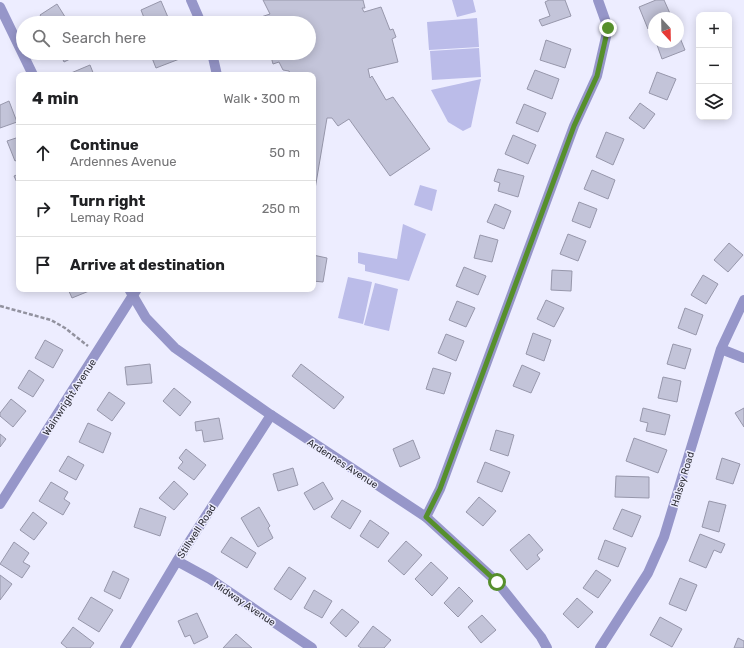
<!DOCTYPE html>
<html lang="en">
<head>
<meta charset="utf-8">
<style>
	:root { --surface:#fff; --page:#f2f2f2; --text:#202124; --muted:#757577; --line:#e0e0e0 }
	body { margin:0; font-family:Rubik,sans-serif; background:var(--page); color:var(--text) }
	.controls { position:absolute; right:12px; top:12px; display:grid; overflow:hidden; border-radius:8px; box-shadow:0 2px 10px #0003 }
	.controls button { width:36px; height:36px; display:grid; place-items:center; padding:0; border:0; border-bottom:1px solid var(--line); background:var(--surface); color:var(--text); font:20px sans-serif }
	.compass { position:absolute; left:648px; top:12px; width:36px; height:36px; border-radius:50%; background:var(--surface); box-shadow:0 2px 10px #0003; rotate:158deg }
	.stop { position:absolute; width:12px; height:12px; margin:-9px; border:3px solid #568f2c; border-radius:50%; background:#fff }
	.stop.end { background:#568f2c; border-color:#fff; box-shadow:0 1px 4px #0008 }
	.list { margin:0; padding:0; list-style:none }
	h2 { display:flex; justify-content:space-between; align-items:center; height:52px; margin:0; padding:0 16px; font-size:17px }
	h2 small { font-size:13px; font-weight:400; color:var(--muted) }
	.list li { display:grid; grid-template-columns:26px 1fr auto; gap:12px; align-items:center; box-sizing:border-box; height:56px; padding:0 16px; border-top:1px solid var(--line) }
	.list b { display:block; font-size:15px; white-space:nowrap }
	.list p { margin:0; font-size:13px; white-space:nowrap; color:var(--muted) }
	.list em { font-size:13px; font-style:normal; color:var(--muted) }
	.icon { flex:none; width:22px; height:22px; fill:none; stroke:currentColor; stroke-width:2; stroke-linecap:round; stroke-linejoin:round }
	.map { position:relative; flex:none; width:744px; height:648px; overflow:hidden }
	.search { position:absolute; background:var(--surface); box-shadow:0 2px 10px #0003; left:16px; top:16px; width:300px; height:44px; display:flex; align-items:center; gap:10px; box-sizing:border-box; padding:0 14px; border-radius:22px; color:var(--muted); font-size:15px }
	.panel { position:absolute; background:var(--surface); box-shadow:0 2px 10px #0003; left:16px; top:72px; width:300px; height:220px; border-radius:8px }
	.map>svg:first-child { display:block }
	.green { fill:#bbbce9 }
	.building { fill:#c3c4d9; stroke:#9797ab }
	.lines { fill:none; stroke-linecap:round; stroke-linejoin:round }
	.path { stroke:#92929f; stroke-width:2.5; stroke-dasharray:4 2; stroke-linecap:butt }
	.minor { stroke:#9696c9; stroke-width:10 }
	.tertiary { stroke:#9696c9; stroke-width:10 }
	.route { stroke:#568f2c; stroke-width:5 }
	.labels { text-anchor:middle; stroke-width:3; stroke-linejoin:round; paint-order:stroke }
	.street-label { font-size:10px; fill:#2d2d35; stroke:#ededff }
</style>
</head>
<body>
<div class="map">
<svg width="744" height="648" viewBox="0 0 744 648">
	<rect width="100%" height="100%" fill="#ededff"/>
	<!-- green -->
	<path class="green" d="M452,0H473L476,12L457,17Z
		M477,18L479,47L429,50L427,22Z
		M479,48L481,77L432,80L430,51Z
		M481,79L471,127L463,131L448,122L431,90Z
		M420,185L437,190L432,211L414,205Z
		M403,224L426,234L409,281L365,271V265L358,263V252L397,259Z
		M348,277L372,282L363,324L338,318Z
		M375,283L398,289L389,331L364,325Z"/>
	<!-- building -->
	<path class="building" d="M263,0H363L365,8H362L364,12L381,7L390,30L393,29L396,37L392,39L398,62L368,69L370,78L372,76L386,100L393,97L430,149L390,176L349,119L338,126L332,118H327L313,201V75H291L289,71L283,70L279,62L273,64L270,53H309V23H263L261,17L270,14Z
		M549,0H565L571,16L542,26L539,20L550,16L545,2Z
		M656,0H664L672,18H654V26L648,29L639,7Z
		M161,1L170,22L146,23L141,10Z
		M57,4L67,20L62,23H45L40,15Z
		M678,33L685,50L662,59L656,42H678Z
		M546,40L571,49L565,68L540,60Z
		M60,53H82L64,62Z
		M150,53H180L182,58L156,68Z
		M90,65L94,75H72L71,73Z
		M535,70L559,79L552,99L527,89Z
		M657,72L676,79L667,100L649,93Z
		M9,101L17,122L0,128V105Z
		M640,103L655,114L644,129L629,118Z
		M524,104L546,113L538,132L516,123Z
		M606,132L624,139L613,165L596,157Z
		M513,135L536,145L528,164L505,154Z
		M19,137V159L15,161L7,141Z
		M498,169L524,176L518,197L498,191L500,183L494,181Z
		M592,170L615,180L608,199L584,189Z
		M19,174V187L14,176Z
		M579,202L597,209L590,228L572,221Z
		M495,204L511,211L504,229L487,222Z
		M568,234L586,241L578,261L560,254Z
		M480,235L498,240L492,262L474,258Z
		M729,243L743,255L728,272L714,260Z
		M313,255L327,258L323,282L313,281Z
		M464,267L486,276L478,295L456,286Z
		M552,270L572,271L571,291L551,290Z
		M703,275L718,284L706,304L691,295Z
		M68,289H88L89,291L72,298Z
		M546,300L564,308L554,327L537,319Z
		M457,301L475,308L466,327L449,320Z
		M685,308L703,315L696,335L678,328Z
		M533,333L551,340L544,361L526,354Z
		M446,334L464,341L456,361L438,353Z
		M45,340L63,350L53,368L35,358Z
		M673,344L691,349L685,369L667,364Z
		M150,364L152,383L127,385L125,367Z
		M301,364L344,397L334,409L292,376Z
		M522,365L540,373L531,393L513,386Z
		M433,368L451,373L444,394L426,389Z
		M29,370L44,380L33,397L18,388Z
		M663,377L681,381L677,402L658,398Z
		M174,388L191,402L180,416L163,401Z
		M109,392L125,403L112,421L97,410Z
		M11,399L26,411L13,427L0,416V413Z
		M643,408L670,415L665,435L646,431L648,423L640,421Z
		M744,408V427L735,413Z
		M219,418L223,439L204,442L202,430L196,431L195,422Z
		M88,423L111,433L103,453L79,442Z
		M496,430L514,435L508,456L490,450Z
		M0,434L6,439L0,447Z
		M634,438L667,450L658,473L626,461Z
		M413,440L420,458L400,467L393,449Z
		M186,449L206,465L194,480L178,468L183,462L179,458Z
		M68,456L84,465L76,480L59,471Z
		M722,458L740,464L733,484L716,479Z
		M485,462L510,472L502,492L477,482Z
		M293,468L298,485L278,491L273,474Z
		M616,476L649,477V498L615,497Z
		M174,481L188,494L174,510L159,498Z
		M51,482L68,492L64,499L70,503L63,515L39,501Z
		M323,482L333,499L314,510L304,493Z
		M479,497L496,511L483,526L466,512Z
		M342,500L361,511L350,529L331,517Z
		M709,501L726,505L719,532L702,527Z
		M259,507L270,526L268,528L273,538L258,547L241,518Z
		M140,508L166,517L160,536L134,527Z
		M622,509L641,516L632,537L613,529Z
		M33,512L47,523L34,540L20,530Z
		M370,520L389,533L378,548L360,536Z
		M529,534L543,550L537,555L540,559L527,570L510,550Z
		M700,534L725,544L721,553L714,550L706,568L689,561Z
		M231,537L256,553L247,568L221,552Z
		M605,540L626,548L618,567L598,559Z
		M406,541L422,555L404,575L388,561Z
		M14,542L29,553L23,562L30,566L22,578L0,564Z
		M431,562L448,578L432,596L415,579Z
		M289,567L306,578L291,600L274,589Z
		M596,570L611,580L598,598L583,588Z
		M113,571L129,579L120,599L104,591Z
		M0,575L12,584L0,600Z
		M680,578L697,585L686,611L669,604Z
		M459,587L473,601L458,617L444,603Z
		M314,590L332,601L322,618L304,608Z
		M91,597L113,610L99,632L78,619Z
		M577,598L593,612L578,628L563,614Z
		M342,609L359,622L346,637L330,623Z
		M197,613L208,637L194,644L190,635L185,637L178,621Z
		M482,615L496,630L481,643L468,627Z
		M660,617L682,629L672,647L650,635Z
		M373,626L391,640L384,648H361L358,646Z
		M73,627L94,643L90,648H67L61,643Z
		M236,634L252,648H223Z
		M738,638L744,641V648H734Z"/>
	<g class="lines">
		<!-- path -->
		<path class="path" d="M0,306L51,320L65,328L88,346"/>
		<!-- minor -->
		<path class="minor" d="M191,0L201,23
			M212,53L217,75
			M721,349L744,358
			M0,504L137,289
			M426,517L440,489L574,126L597,76L608,28L598,0
			M177,561L210,579L312,648
			M125,648L177,561L271,415
			M600,648L648,573L664,537L721,349L744,300"/>
		<!-- tertiary -->
		<path class="tertiary" d="M0,7L33,75
			M129,289L146,318L175,348L271,415L426,517L497,582L541,637L547,648"/>
	</g>
	<g class="lines">
		<!-- route -->
		<path class="route" d="M497,582L426,517L440,489L574,126L597,76L608,28"/>
	</g>
	<g class="labels">
		<!-- street labels -->
		<g class="street-label">
			<text transform="translate(69 397) rotate(-57)" y="4">Wainwright Avenue</text>
			<text transform="translate(343 463) rotate(33)" y="4">Ardennes Avenue</text>
			<text transform="translate(682 479) rotate(-73)" y="4">Halsey Road</text>
			<text transform="translate(196 531) rotate(-57)" y="4">Stillwell Road</text>
			<text transform="translate(245 603) rotate(34)" y="4">Midway Avenue</text>
		</g>
	</g>
</svg>
<div class="controls">
<button>+</button>
<button>−</button>
<button><svg class="icon" aria-label="layers" viewBox="0 0 24 24"><path d="M12 4l9 5-9 5-9-5zM3 14l9 5 9-5"/></svg></button>
</div>
<svg class="compass" viewBox="-18 -18 36 36"><path d="M0-13l5 13h-10z" fill="#e53935"/><path d="M0 13l5-13h-10z" fill="#757577"/></svg>
<div class="stop" style="left:497px;top:582px"></div>
<div class="stop end" style="left:608px;top:28px"></div>
<div class="search"><svg class="icon" aria-label="search" viewBox="0 0 24 24"><circle cx="10" cy="10" r="6"/><path d="M15 15l6 6"/></svg>Search here</div>
<section class="panel">
<h2>4 min<small>Walk · 300 m</small></h2>
<ul class="list">
<li><svg class="icon" aria-label="ahead" viewBox="0 0 24 24"><path d="M12 20V5M6 11l6-6 6 6"/></svg><div><b>Continue</b><p>Ardennes Avenue</p></div><em>50 m</em></li>
<li><svg class="icon" aria-label="right" viewBox="0 0 24 24"><path d="M7 20v-9h11M14 6l5 5-5 5"/></svg><div><b>Turn right</b><p>Lemay Road</p></div><em>250 m</em></li>
<li><svg class="icon" aria-label="arrive" viewBox="0 0 24 24"><path d="M6 21V4h12l-3 4 3 4H6"/></svg><div><b>Arrive at destination</b></div></li>
</ul>
</section>
</div>
</body>
</html>
